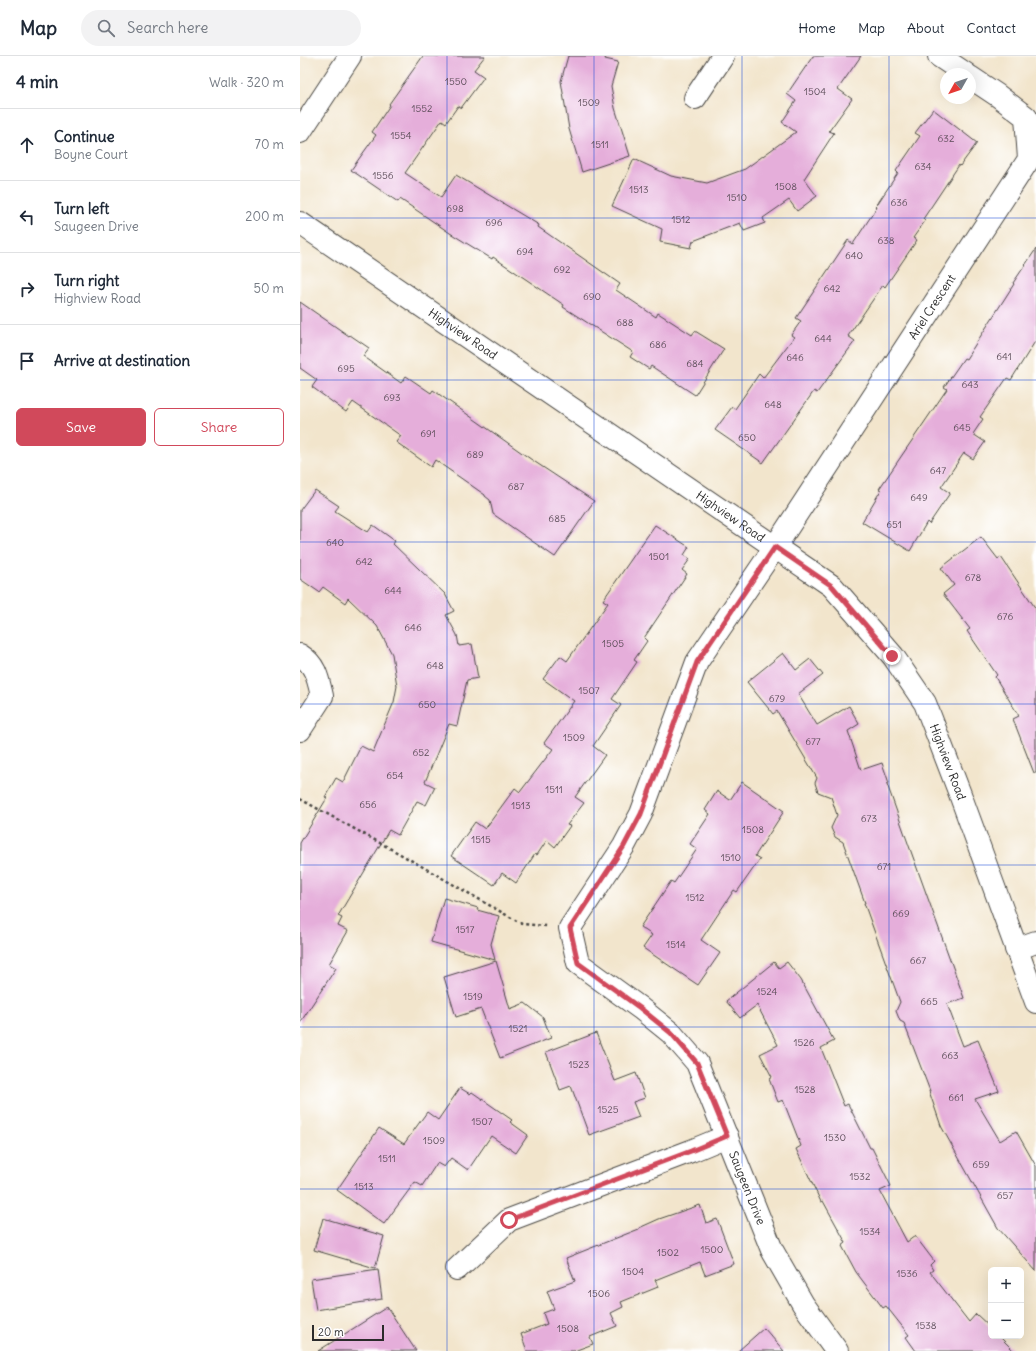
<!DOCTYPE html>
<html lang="en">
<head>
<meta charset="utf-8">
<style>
	:root { --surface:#fff; --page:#f2f2f3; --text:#1f2937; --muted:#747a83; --line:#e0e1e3; --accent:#d1495b }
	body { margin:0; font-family:Delius,sans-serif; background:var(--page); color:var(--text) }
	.controls { position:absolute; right:12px; bottom:12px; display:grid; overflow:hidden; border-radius:6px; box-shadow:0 4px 16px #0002 }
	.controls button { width:36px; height:36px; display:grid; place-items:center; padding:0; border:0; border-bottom:1px solid var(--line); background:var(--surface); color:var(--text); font:20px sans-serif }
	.compass { position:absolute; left:640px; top:12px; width:36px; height:36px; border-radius:50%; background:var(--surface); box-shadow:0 4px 16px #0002; rotate:230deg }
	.scale { position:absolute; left:12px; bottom:10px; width:72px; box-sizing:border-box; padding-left:4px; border:2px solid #2b2b2b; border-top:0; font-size:11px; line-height:14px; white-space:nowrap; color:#2b2b2b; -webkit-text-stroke:3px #fff; paint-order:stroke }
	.stop { position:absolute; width:12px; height:12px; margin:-9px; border:3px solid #d1495b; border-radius:50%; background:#fff }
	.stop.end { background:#d1495b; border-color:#fff; box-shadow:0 1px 4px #0008 }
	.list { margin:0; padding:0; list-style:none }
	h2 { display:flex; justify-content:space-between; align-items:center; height:52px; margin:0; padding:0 16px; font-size:17px }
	h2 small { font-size:13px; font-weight:400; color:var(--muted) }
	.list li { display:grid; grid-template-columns:26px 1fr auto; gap:12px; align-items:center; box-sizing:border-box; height:72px; padding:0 16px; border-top:1px solid var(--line) }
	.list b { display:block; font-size:15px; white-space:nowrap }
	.list p { margin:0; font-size:13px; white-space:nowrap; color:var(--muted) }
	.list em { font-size:13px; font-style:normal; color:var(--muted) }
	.actions { display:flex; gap:8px; padding:12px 16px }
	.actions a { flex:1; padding:9px 0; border:1px solid var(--accent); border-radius:6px; text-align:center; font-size:14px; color:var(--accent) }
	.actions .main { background:var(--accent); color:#fff }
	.icon { flex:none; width:22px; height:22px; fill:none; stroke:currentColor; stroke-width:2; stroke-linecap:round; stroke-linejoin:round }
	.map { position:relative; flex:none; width:736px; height:1295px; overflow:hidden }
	header { display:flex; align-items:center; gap:24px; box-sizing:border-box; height:56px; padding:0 20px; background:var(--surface); border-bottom:1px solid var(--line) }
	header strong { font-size:19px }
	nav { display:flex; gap:22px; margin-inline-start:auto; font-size:14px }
	.search { width:280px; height:36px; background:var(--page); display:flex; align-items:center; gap:10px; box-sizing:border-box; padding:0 14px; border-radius:22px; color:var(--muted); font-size:15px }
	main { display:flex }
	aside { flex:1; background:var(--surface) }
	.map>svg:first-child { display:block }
	.building { fill:#e5aeda }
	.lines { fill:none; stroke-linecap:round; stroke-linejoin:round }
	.street-casing { stroke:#494743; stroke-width:24 }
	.path { stroke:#494743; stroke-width:2.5; stroke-dasharray:3 3; stroke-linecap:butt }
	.street { stroke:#fff; stroke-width:22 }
	.route { stroke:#d1495b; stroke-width:5 }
	.grid { fill:none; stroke:#1d4ed8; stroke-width:1; stroke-opacity:0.55 }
	.labels { text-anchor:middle; stroke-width:4; stroke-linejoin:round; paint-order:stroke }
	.number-label { font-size:10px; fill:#5a4c57 }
	.street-label { font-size:12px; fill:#2b2b2b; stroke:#fff }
</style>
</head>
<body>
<header>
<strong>Map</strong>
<div class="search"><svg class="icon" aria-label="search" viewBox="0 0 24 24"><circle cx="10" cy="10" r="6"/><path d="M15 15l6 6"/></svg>Search here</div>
<nav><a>Home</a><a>Map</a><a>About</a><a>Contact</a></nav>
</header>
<main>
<aside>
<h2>4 min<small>Walk · 320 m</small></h2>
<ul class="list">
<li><svg class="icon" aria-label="ahead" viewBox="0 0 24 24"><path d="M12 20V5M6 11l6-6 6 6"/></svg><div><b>Continue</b><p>Boyne Court</p></div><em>70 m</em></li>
<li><svg class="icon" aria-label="left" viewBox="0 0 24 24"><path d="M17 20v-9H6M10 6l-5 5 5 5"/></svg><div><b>Turn left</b><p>Saugeen Drive</p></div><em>200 m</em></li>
<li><svg class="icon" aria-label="right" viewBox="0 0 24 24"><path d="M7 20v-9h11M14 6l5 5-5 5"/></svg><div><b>Turn right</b><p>Highview Road</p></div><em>50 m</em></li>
<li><svg class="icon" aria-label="arrive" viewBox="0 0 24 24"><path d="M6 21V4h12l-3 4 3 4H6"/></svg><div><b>Arrive at destination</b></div></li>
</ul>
<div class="actions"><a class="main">Save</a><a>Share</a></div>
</aside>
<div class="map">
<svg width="736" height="1295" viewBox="0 0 736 1295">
	<rect width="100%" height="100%" fill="#fff"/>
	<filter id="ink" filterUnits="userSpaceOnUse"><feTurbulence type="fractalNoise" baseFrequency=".025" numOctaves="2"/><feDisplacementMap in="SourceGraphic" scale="8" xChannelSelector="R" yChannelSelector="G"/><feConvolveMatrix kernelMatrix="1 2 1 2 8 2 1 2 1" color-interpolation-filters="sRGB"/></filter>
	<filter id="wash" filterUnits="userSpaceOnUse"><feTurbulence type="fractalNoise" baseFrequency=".012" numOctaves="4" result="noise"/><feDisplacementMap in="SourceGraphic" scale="16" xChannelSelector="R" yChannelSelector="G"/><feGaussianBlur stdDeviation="0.9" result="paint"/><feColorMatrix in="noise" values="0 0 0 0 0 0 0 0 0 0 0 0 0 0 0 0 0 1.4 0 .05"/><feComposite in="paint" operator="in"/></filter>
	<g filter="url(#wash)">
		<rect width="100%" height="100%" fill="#f2e5cc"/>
		<g id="blocks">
			<!-- building -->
			<path class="building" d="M123,0H185L174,14L184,21L161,52L158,50L146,67L142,64L105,117L141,141L156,119L239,169L238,171L320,228L316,234L356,261L358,257L392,279L395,275L424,293L395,339L351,310L349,313L330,301L333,296L263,251L264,249L193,201L192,203L150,177L100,143L98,146L51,114L76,79L72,76L90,49L89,48Z
				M268,0H306L305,3L318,6L311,30L315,52L330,100L282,116L269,73L261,25Z
				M513,0H561L538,33L552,43L529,75L534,77L504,123L517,140L497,155L489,144L463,162L465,167L444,175L440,167L393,185L391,192L360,186L362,173L312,150L334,103L371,120L407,127L445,113L496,76L482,66L496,45L487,38Z
				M633,53L677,87L660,110L659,109L623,163L625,165L613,182L617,184L585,231L583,229L548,280L555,285L517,337L514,335L463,407L415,374L432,351L435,353L459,318L463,322L494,281L491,279L501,265L496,262L548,184L553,188L577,151L576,150L598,117L596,115L620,80L615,77Z
				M736,193V284L711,324L707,322L680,361L683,363L673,378L685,386L673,403L664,397L641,431L650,437L629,468L627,466L610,495L562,466L581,434L579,433L647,333L644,331L664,302L666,303L714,228L713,227Z
				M0,246L49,280L50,279L69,292L63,300L101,327L106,320L131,337L133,334L232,404L294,445L255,501L193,458L190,444L185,440V439L135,404L131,411L96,386L101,380L53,346L46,356L12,331L17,324L0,312Z
				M15,434L39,450L35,455L68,476L73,469L95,485L93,488L145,538L154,555L146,559L157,579L159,590L172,588L178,622L167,624L157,670L149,668L125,726L135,731L126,749L117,745L98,779L89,774L38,860L42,862L38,870L48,875L29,908L36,912L0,967V787L27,742L25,741L36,722L43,726L61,690L73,696L94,646L97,630L92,598L77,570L48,542L45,547L23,531L19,536L0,523V454Z
				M355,469L389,491L384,499L390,503L382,514L387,518L344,582L347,585L334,604L337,606L312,643L321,649L293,690L305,699L275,741L284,747L267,769L270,770L255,791L247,784L237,799L235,798L216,827L202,817L194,829L151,800L175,766L185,773L215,732L220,736L253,693L244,687L274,645L243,623L260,600L267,605L308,547L303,544Z
				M681,481L698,503L701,501L736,553V717H734L713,663L719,660L695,621L697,619L667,575L670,573L643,538L654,529L641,512Z
				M483,597L496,614L510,603L523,619L498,638L517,669L549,650L559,668L548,675L561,714L582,707L589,727L587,728L609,790L664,942L647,948L663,990L678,984L699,1035L675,1043L700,1085L716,1075L736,1110V1215L698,1172L641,1070L629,1035H630L604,967L600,965L596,955L600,946L564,847H565L543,786L535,781L531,772L537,759L531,741L518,736L515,727L517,722L477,655L473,658L447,626Z
				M442,726L484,755L455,800L460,803L437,836L434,834L401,884L420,897L398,929L343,892L352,879L340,871L371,825L374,827L397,793L390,788L410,758L405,754L417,735L430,744Z
				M144,842L178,852L177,854L199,860L191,888L195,904L131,886Z
				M196,905L210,953L225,947L243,961L251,982L200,1002L181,953L156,961L144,921Z
				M474,906L479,912L487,906L501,924L534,985L521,992L544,1050L548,1048L570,1092H572L591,1130L580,1135L607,1186L615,1180L634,1205L630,1209L633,1214L630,1216L669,1266L676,1258L691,1272V1280H699L714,1295H616L606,1281L609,1279L586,1250L583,1252L556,1216L542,1190L546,1187L523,1145L521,1146L496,1093L501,1090L483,1044L478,1046L469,1023L472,1021L460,998L478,989L457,949L440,962L426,945Z
				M296,977L315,1025L336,1017L345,1042L333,1046L339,1061L289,1079L271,1030L260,1034L246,996Z
				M160,1032L170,1038L172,1036L212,1064L210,1066L228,1079L216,1097L191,1080L168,1114L151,1102L144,1111L137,1107L122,1130L115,1126L84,1168L37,1134L79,1072L104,1088L127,1056L138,1064Z
				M400,1149L406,1167L417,1163L434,1208L405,1219L400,1206L355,1224L358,1231L321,1246L323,1251L311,1257L317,1270L290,1281L293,1288L274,1295H227L221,1278L247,1268L243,1257L254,1253L247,1235L275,1225L266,1202L339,1173V1172L359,1163Z
				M23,1162L84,1180L75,1212L14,1194Z
				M78,1213L82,1243L16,1254L11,1223Z
				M87,1251L116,1295H18Z
				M464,1272L484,1295H438Z"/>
		</g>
	</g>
	<g filter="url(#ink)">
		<use href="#blocks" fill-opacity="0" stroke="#494743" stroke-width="1"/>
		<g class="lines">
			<!-- street casing -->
			<g class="street-casing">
				<g id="street">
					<path d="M639,0L666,18"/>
					<path d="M395,42L423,0"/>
					<path d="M0,76L50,0"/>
					<path id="s1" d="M0,167L532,530L593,600L625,647L660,738L736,946"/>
					<path d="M0,599C16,609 18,623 22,640L0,674"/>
					<path d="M716,893L736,886"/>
					<path d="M157,1213L209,1164L391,1095L427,1080"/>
					<path id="s2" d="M537,1295L503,1248L472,1194L397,1007L371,977L340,952L278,907L270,872L324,790L341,758L397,606L475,491L729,103L726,61L697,39L670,21"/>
				</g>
			</g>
			<!-- path -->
			<path class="path" d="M0,743L102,799L222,868L247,870"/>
			<!-- street -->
			<use href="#street" class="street"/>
		</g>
	</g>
	<g class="lines" filter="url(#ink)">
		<!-- route -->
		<path class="route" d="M209,1164L391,1095L427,1080L397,1007L371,977L340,952L278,907L270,872L324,790L341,758L397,606L475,491L532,530L592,600"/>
	</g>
	<!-- grid -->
	<path class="grid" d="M147,0V1295M294,0V1295M442,0V1295M589,0V1295M0,162H736M0,324H736M0,486H736M0,648H736M0,809H736M0,971H736M0,1133H736"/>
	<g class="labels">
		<!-- number labels -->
		<g class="number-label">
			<text x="156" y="29">1550</text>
			<text x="515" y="39">1504</text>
			<text x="289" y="50">1509</text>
			<text x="122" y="56">1552</text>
			<text x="101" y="83">1554</text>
			<text x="646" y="86">632</text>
			<text x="300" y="92">1511</text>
			<text x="623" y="114">634</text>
			<text x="83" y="123">1556</text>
			<text x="486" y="134">1508</text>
			<text x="339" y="137">1513</text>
			<text x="437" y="145">1510</text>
			<text x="599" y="150">636</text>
			<text x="155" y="156">698</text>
			<text x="381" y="167">1512</text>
			<text x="194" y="170">696</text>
			<text x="586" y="188">638</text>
			<text x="225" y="199">694</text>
			<text x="554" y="203">640</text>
			<text x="262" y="217">692</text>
			<text x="532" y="236">642</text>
			<text x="292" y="244">690</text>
			<text x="325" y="270">688</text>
			<text x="523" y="286">644</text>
			<text x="358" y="292">686</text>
			<text x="704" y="304">641</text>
			<text x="495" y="305">646</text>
			<text x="395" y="311">684</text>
			<text x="46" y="316">695</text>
			<text x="670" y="332">643</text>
			<text x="92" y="345">693</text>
			<text x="473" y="352">648</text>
			<text x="662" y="375">645</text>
			<text x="128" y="381">691</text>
			<text x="447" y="385">650</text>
			<text x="175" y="402">689</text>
			<text x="638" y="418">647</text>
			<text x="216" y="434">687</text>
			<text x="619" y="445">649</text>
			<text x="257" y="466">685</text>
			<text x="594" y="472">651</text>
			<text x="35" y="490">640</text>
			<text x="359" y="504">1501</text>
			<text x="64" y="509">642</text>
			<text x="673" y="525">678</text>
			<text x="93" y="538">644</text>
			<text x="705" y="564">676</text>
			<text x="113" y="575">646</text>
			<text x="313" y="591">1505</text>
			<text x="135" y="613">648</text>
			<text x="289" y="638">1507</text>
			<text x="477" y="646">679</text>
			<text x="127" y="652">650</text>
			<text x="274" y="685">1509</text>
			<text x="513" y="689">677</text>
			<text x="121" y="700">652</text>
			<text x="95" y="723">654</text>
			<text x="254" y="737">1511</text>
			<text x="68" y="752">656</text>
			<text x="221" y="753">1513</text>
			<text x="569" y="766">673</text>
			<text x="453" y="777">1508</text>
			<text x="181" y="787">1515</text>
			<text x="431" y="805">1510</text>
			<text x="584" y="814">671</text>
			<text x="395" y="845">1512</text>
			<text x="601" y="861">669</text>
			<text x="165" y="877">1517</text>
			<text x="376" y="892">1514</text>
			<text x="618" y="908">667</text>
			<text x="467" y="939">1524</text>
			<text x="173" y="944">1519</text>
			<text x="629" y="949">665</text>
			<text x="218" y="976">1521</text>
			<text x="504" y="990">1526</text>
			<text x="650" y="1003">663</text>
			<text x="279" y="1012">1523</text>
			<text x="505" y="1037">1528</text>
			<text x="656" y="1045">661</text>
			<text x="308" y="1057">1525</text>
			<text x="182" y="1069">1507</text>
			<text x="535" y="1085">1530</text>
			<text x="134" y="1088">1509</text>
			<text x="87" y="1106">1511</text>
			<text x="681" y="1112">659</text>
			<text x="560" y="1124">1532</text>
			<text x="64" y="1134">1513</text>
			<text x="705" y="1143">657</text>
			<text x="570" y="1179">1534</text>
			<text x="412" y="1197">1500</text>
			<text x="368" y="1200">1502</text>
			<text x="333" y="1219">1504</text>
			<text x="607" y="1221">1536</text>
			<text x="299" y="1241">1506</text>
			<text x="626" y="1273">1538</text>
			<text x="268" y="1276">1508</text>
		</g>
		<!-- street labels -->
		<g class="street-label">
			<text dy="4" stroke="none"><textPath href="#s2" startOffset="1236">Ariel Crescent</textPath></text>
			<text dy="4" stroke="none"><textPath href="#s1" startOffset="197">Highview Road</textPath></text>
			<text dy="4" stroke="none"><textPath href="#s1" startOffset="521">Highview Road</textPath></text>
			<text dy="4" stroke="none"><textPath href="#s1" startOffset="857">Highview Road</textPath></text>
			<text transform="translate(447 1132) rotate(68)" y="4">Saugeen Drive</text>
		</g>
	</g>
</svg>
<div class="controls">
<button>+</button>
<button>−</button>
</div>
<svg class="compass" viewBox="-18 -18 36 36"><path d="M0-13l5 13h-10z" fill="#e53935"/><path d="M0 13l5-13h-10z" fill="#747a83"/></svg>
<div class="scale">20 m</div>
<div class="stop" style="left:209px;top:1164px"></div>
<div class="stop end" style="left:592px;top:600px"></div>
</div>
</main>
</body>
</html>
